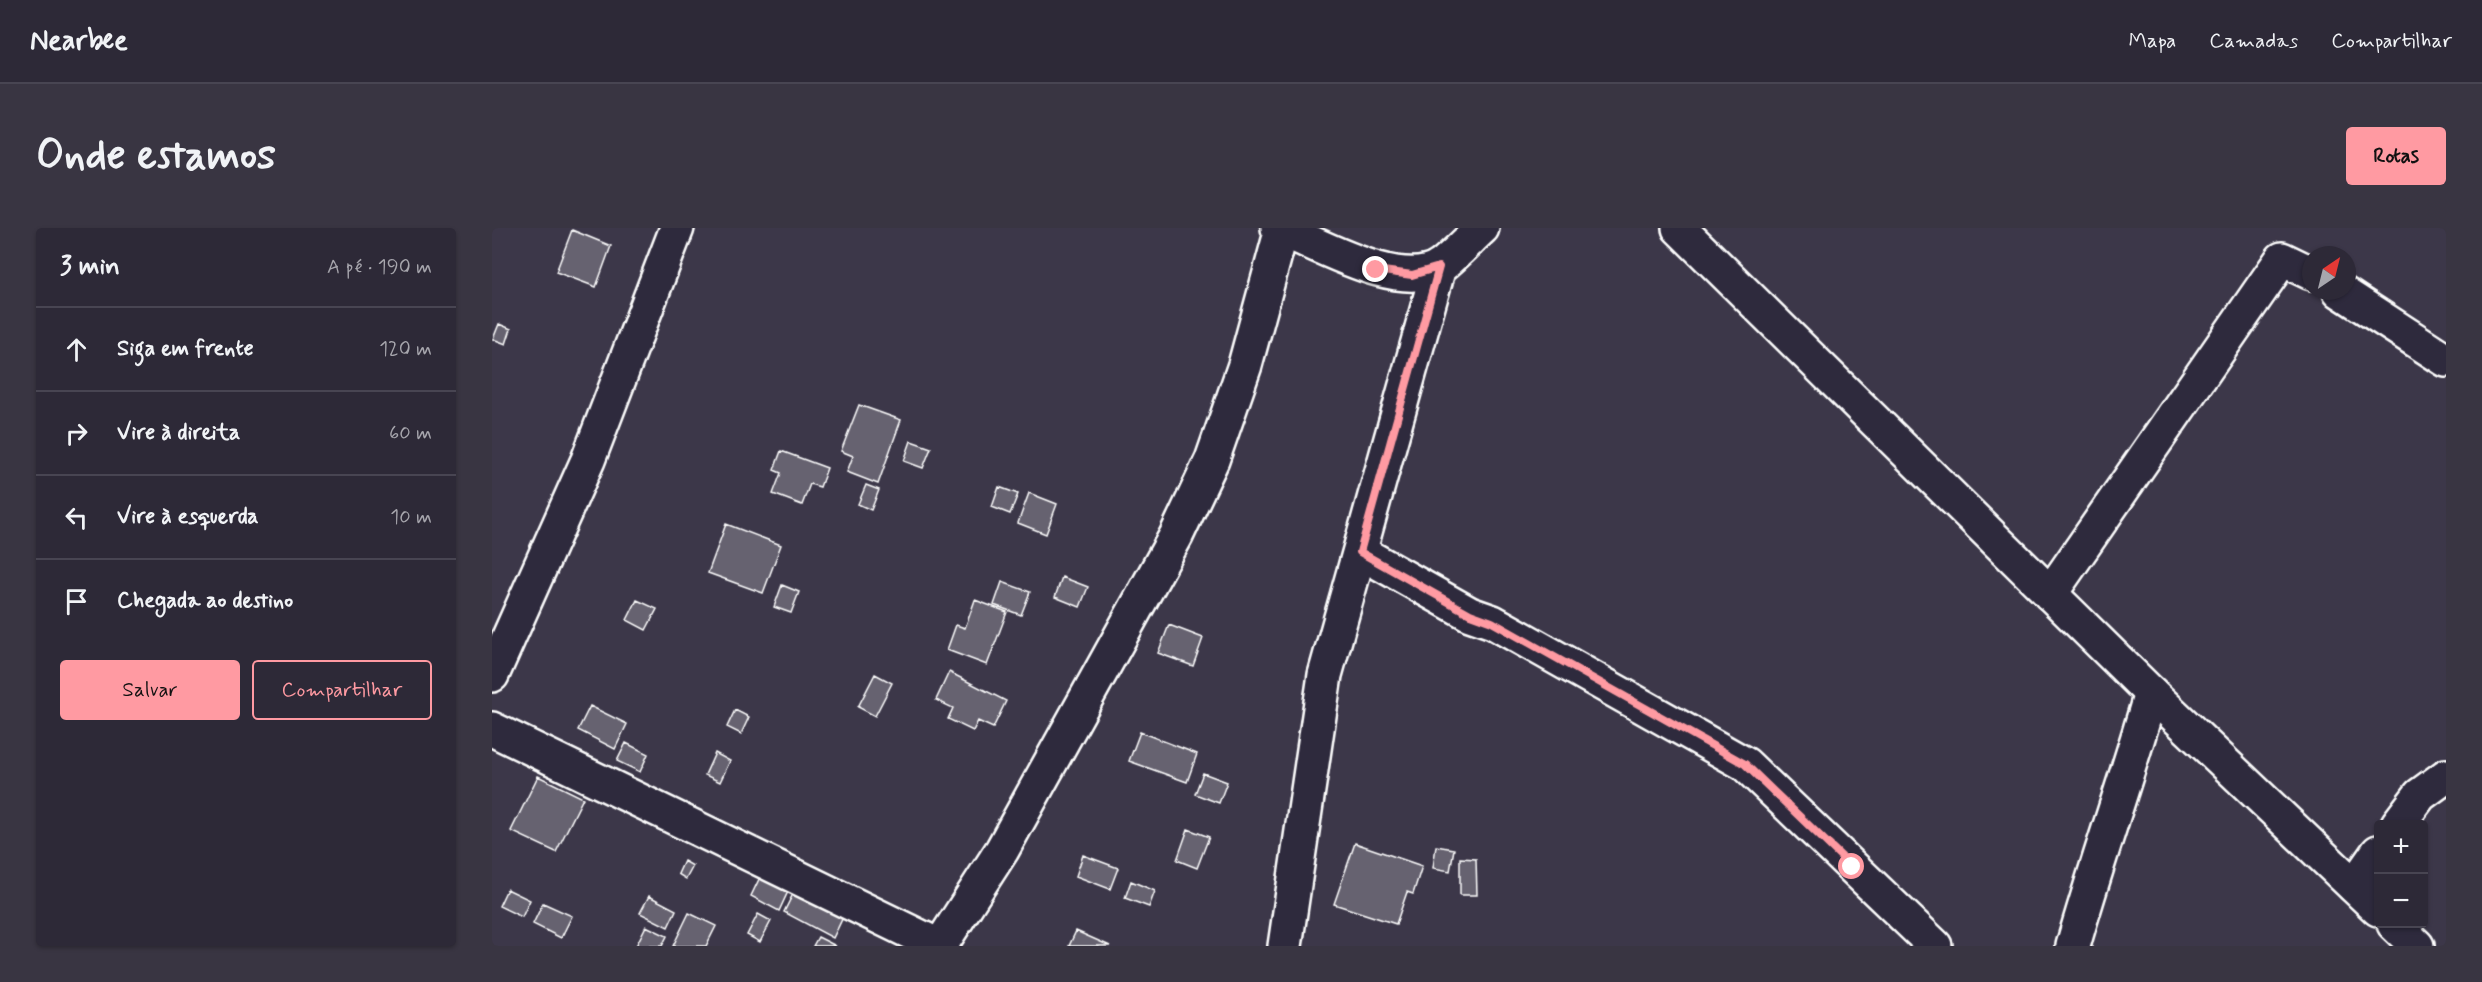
<!DOCTYPE html>
<html lang="pt">
<head>
<meta charset="utf-8">
<style>
	:root { --surface:#2d2937; --page:#393542; --text:#f1f3f6; --muted:#a7a6ad; --line:#484552; --accent:#ff9aa2 }
	body { margin:0; font-family:Mynerve,sans-serif; background:var(--page); color:var(--text) }
	.controls { position:absolute; right:18px; bottom:18px; display:grid; overflow:hidden; border-radius:6px; box-shadow:0 2px 4px #0004 }
	.controls button { width:54px; height:54px; display:grid; place-items:center; padding:0; border:0; border-bottom:2px solid var(--line); background:var(--surface); color:var(--text); font:30px sans-serif }
	.compass { position:absolute; left:1810px; top:18px; width:54px; height:54px; border-radius:50%; background:var(--surface); box-shadow:0 2px 4px #0004; rotate:35deg }
	.stop { position:absolute; width:18px; height:18px; margin:-14px; border:4px solid #ff9aa2; border-radius:50%; background:#fff }
	.stop.end { background:#ff9aa2; border-color:#fff; box-shadow:0 2px 6px #0008 }
	.list { margin:0; padding:0; list-style:none }
	h2 { display:flex; justify-content:space-between; align-items:center; height:78px; margin:0; padding:0 24px; font-size:26px }
	h2 small { font-size:20px; font-weight:400; color:var(--muted) }
	.list li { display:grid; grid-template-columns:39px 1fr auto; gap:18px; align-items:center; box-sizing:border-box; height:84px; padding:0 24px; border-top:2px solid var(--line) }
	.list b { display:block; font-size:22px; white-space:nowrap }
	.list em { font-size:20px; font-style:normal; color:var(--muted) }
	.actions { display:flex; gap:12px; padding:18px 24px }
	.actions a { flex:1; padding:14px 0; border:2px solid var(--accent); border-radius:6px; text-align:center; font-size:21px; color:var(--accent) }
	.actions .main { background:var(--accent); color:#111 }
	.icon { flex:none; width:33px; height:33px; fill:none; stroke:currentColor; stroke-width:2; stroke-linecap:round; stroke-linejoin:round }
	.map { position:relative; flex:none; width:1954px; height:718px; overflow:hidden; border-radius:6px }
	header { display:flex; align-items:center; gap:36px; box-sizing:border-box; height:84px; padding:0 30px; background:var(--surface); border-bottom:2px solid var(--line) }
	header strong { font-size:28px }
	nav { display:flex; gap:33px; margin-inline-start:auto; font-size:21px }
	.intro { display:flex; align-items:center; justify-content:space-between; box-sizing:border-box; height:144px; padding:0 36px }
	h1 { margin:0; font-size:42px }
	.button { padding:15px 27px; border-radius:6px; background:var(--accent); color:#111; font-size:21px; font-weight:700 }
	main { display:flex; gap:36px; padding:0 36px }
	aside { flex:1; background:var(--surface); border-radius:6px; box-shadow:0 2px 4px #0004 }
	.map>svg:first-child { display:block }
	.building { fill:#666270; stroke:#fff; stroke-width:1.5 }
	.lines { fill:none; stroke-linecap:round; stroke-linejoin:round }
	.minor-casing { stroke:#fff; stroke-width:38 }
	.major-casing { stroke:#fff; stroke-width:38 }
	.minor { stroke:#2f2a3d; stroke-width:33 }
	.major { stroke:#2f2a3d; stroke-width:33 }
	.route { stroke:#ff9aa2; stroke-width:8 }
</style>
</head>
<body>
<header>
<strong>Nearbee</strong>
<nav><a>Mapa</a><a>Camadas</a><a>Compartilhar</a></nav>
</header>
<div class="intro"><h1>Onde estamos</h1><a class="button">Rotas</a></div>
<main>
<aside>
<h2>3 min<small>A pé · 190 m</small></h2>
<ul class="list">
<li><svg class="icon" aria-label="ahead" viewBox="0 0 24 24"><path d="M12 20V5M6 11l6-6 6 6"/></svg><div><b>Siga em frente</b></div><em>120 m</em></li>
<li><svg class="icon" aria-label="right" viewBox="0 0 24 24"><path d="M7 20v-9h11M14 6l5 5-5 5"/></svg><div><b>Vire à direita</b></div><em>60 m</em></li>
<li><svg class="icon" aria-label="left" viewBox="0 0 24 24"><path d="M17 20v-9H6M10 6l-5 5 5 5"/></svg><div><b>Vire à esquerda</b></div><em>10 m</em></li>
<li><svg class="icon" aria-label="arrive" viewBox="0 0 24 24"><path d="M6 21V4h12l-3 4 3 4H6"/></svg><div><b>Chegada ao destino</b></div></li>
</ul>
<div class="actions"><a class="main">Salvar</a><a>Compartilhar</a></div>
</aside>
<div class="map">
<svg width="1954" height="718" viewBox="0 0 1954 718">
	<rect width="100%" height="100%" fill="#3c3749"/>
	<filter id="ink" filterUnits="userSpaceOnUse"><feTurbulence type="fractalNoise" baseFrequency=".0167" numOctaves="2"/><feDisplacementMap in="SourceGraphic" scale="12" xChannelSelector="R" yChannelSelector="G"/><feConvolveMatrix kernelMatrix="1 2 1 2 8 2 1 2 1" color-interpolation-filters="sRGB"/></filter>
	<g filter="url(#ink)">
		<!-- building -->
		<path class="building" d="M80,2L119,18L104,59L64,44Z
			M7,96L19,101L14,116L1,111Z
			M367,177L409,192L386,256L355,244L361,228L349,223Z
			M419,213L439,220L431,240L412,233Z
			M289,223L335,240L328,259L318,256L310,277L281,266L289,245L282,242Z
			M374,257L387,262L379,282L366,276Z
			M507,259L526,266L518,286L500,279Z
			M537,265L565,276L554,306L526,295Z
			M234,296L289,317L271,365L216,345Z
			M570,349L596,359L588,379L563,369Z
			M510,354L538,364L529,387L502,377Z
			M290,357L307,364L299,385L282,379Z
			M145,372L165,381L154,402L135,392Z
			M483,372L515,384L495,437L455,422L464,397L473,400Z
			M677,397L711,410L701,438L666,425Z
			M457,444L514,473L501,500L486,493L481,503L456,491L461,480L444,472Z
			M383,446L400,455L383,488L366,479Z
			M98,478L135,496L123,521L86,502Z
			M243,482L257,489L249,506L235,499Z
			M648,504L705,526L695,554L637,533Z
			M134,515L156,526L148,544L125,533Z
			M223,525L238,533L228,554L213,547Z
			M711,545L735,554L727,575L703,566Z
			M46,548L91,570L64,624L19,603Z
			M696,601L717,609L705,640L685,632Z
			M863,615L930,638L921,666L915,664L904,696L842,676Z
			M944,618L962,621L958,643L941,640Z
			M591,627L626,640L618,661L584,648Z
			M968,630L984,631L985,667H968Z
			M192,633L201,638L194,651L186,646Z
			M271,643L299,657L287,683L259,668Z
			M639,653L663,663L657,679L633,670Z
			M304,660L353,685L341,710L292,684Z
			M15,661L38,672L30,689L7,678Z
			M157,668L184,682L176,699L148,685Z
			M51,675L80,688L69,710L41,696Z
			M197,685L224,698L214,718H181Z
			M266,686L279,693L268,714L255,707Z
			M154,698L175,708L170,718H144Z
			M584,703L618,718H577Z
			M326,709L344,718H321Z"/>
		<g class="lines">
			<!-- minor casing -->
			<g class="minor-casing">
				<path id="minor" d="M786,0C825,15 910,66 949,38C963,27 977,12 990,0
					M1848,63L1954,132
					M868,324L978,386L1001,394L1253,536L1443,718
					M1558,366L1790,31L1819,45
					M0,447L96,232L185,0
					M0,501L447,718
					M1906,596L1928,567L1954,548
					M1862,658L1886,624
					M448,718L510,622L684,308L720,232L753,137L790,1
					M793,718L833,447L947,39
					M1581,718C1605,633 1635,550 1659,465"/>
			</g>
			<!-- major casing -->
			<g class="major-casing">
				<path id="major" d="M1187,0L1659,465L1886,681
					M1902,696L1925,718"/>
			</g>
			<!-- minor -->
			<use href="#minor" class="minor"/>
			<!-- major -->
			<use href="#major" class="major"/>
		</g>
	</g>
	<g class="lines" filter="url(#ink)">
		<!-- route -->
		<path class="route" d="M884,42L920,47L947,39L868,324L978,386L1000,394L1253,536L1360,639"/>
	</g>
</svg>
<div class="controls">
<button>+</button>
<button>−</button>
</div>
<svg class="compass" viewBox="-18 -18 36 36"><path d="M0-13l5 13h-10z" fill="#e53935"/><path d="M0 13l5-13h-10z" fill="#a7a6ad"/></svg>
<div class="stop" style="left:1360px;top:639px"></div>
<div class="stop end" style="left:884px;top:42px"></div>
</div>
</main>
</body>
</html>
